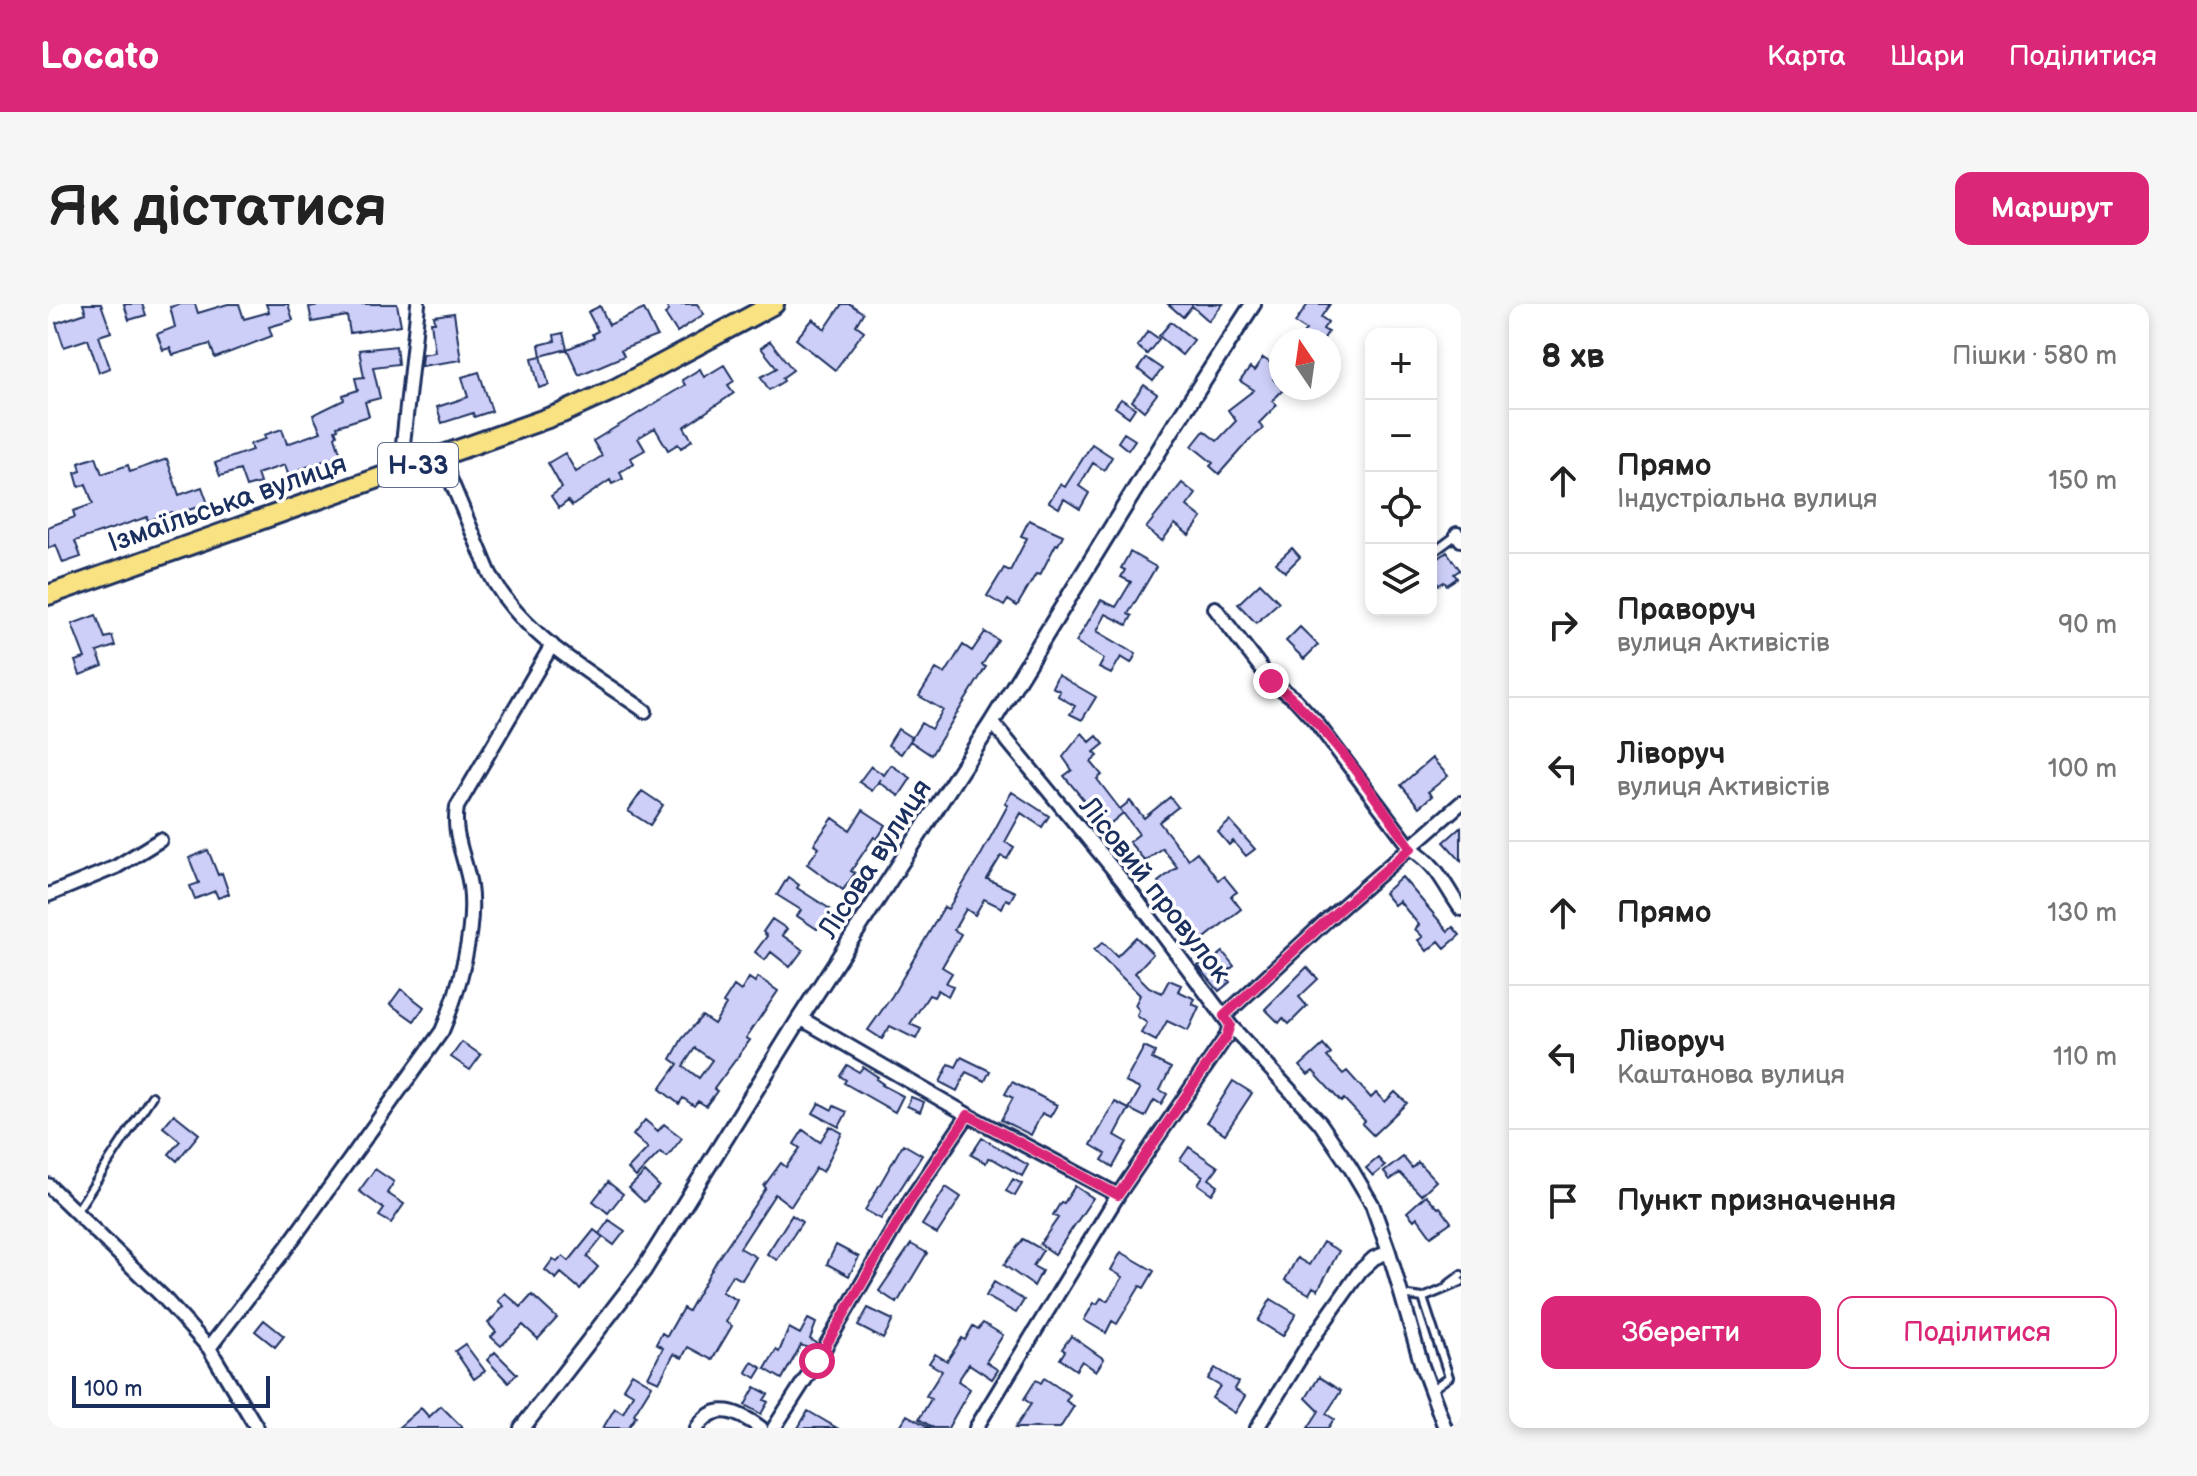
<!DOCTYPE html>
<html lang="uk">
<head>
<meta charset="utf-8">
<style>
	:root { --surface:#fff; --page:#f6f6f6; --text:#222; --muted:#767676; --line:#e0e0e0; --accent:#db2777 }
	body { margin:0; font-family:"Balsamiq Sans",sans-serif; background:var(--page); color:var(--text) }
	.controls { position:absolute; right:24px; top:24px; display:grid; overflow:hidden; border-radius:16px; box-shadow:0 4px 12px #0003 }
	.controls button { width:72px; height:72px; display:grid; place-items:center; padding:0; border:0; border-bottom:2px solid var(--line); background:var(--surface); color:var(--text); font:40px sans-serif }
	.compass { position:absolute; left:1221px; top:24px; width:72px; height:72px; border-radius:50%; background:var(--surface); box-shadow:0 4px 12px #0003; rotate:347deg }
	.scale { position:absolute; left:24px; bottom:20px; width:198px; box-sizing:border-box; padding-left:8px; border:4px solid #1b2f5e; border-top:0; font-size:22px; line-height:28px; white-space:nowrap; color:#1b2f5e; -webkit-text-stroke:6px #fff; paint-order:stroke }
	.stop { position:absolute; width:24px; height:24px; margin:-18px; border:6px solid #db2777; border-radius:50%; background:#fff }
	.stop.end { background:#db2777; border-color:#fff; box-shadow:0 2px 8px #0008 }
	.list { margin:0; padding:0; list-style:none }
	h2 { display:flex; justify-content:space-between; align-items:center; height:104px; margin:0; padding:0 32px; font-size:34px }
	h2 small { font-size:26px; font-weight:400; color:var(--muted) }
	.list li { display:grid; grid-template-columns:52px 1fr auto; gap:24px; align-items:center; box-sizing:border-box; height:144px; padding:0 32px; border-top:2px solid var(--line) }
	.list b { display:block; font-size:30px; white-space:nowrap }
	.list p { margin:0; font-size:26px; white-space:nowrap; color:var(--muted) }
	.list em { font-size:26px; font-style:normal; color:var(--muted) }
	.actions { display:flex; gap:16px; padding:24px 32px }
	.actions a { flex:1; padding:18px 0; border:2px solid var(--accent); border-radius:16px; text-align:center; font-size:28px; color:var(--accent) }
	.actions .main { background:var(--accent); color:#fff }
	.icon { flex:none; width:44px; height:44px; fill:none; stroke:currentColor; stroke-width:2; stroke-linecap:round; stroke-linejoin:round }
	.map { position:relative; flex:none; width:1413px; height:1124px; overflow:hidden; border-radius:16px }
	header { display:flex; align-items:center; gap:48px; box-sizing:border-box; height:112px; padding:0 40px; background:var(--accent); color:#fff }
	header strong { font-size:38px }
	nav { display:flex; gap:44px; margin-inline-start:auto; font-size:28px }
	.intro { display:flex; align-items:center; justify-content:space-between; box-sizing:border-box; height:192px; padding:0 48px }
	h1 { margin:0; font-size:56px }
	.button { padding:20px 36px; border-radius:16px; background:var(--accent); color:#fff; font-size:28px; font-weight:700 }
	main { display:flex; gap:48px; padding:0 48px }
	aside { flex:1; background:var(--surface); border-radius:16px; box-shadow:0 4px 12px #0003 }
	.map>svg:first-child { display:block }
	.building { fill:#cecff8; stroke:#1b2f5e; stroke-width:2; fill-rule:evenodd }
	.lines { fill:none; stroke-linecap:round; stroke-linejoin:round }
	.service-casing { stroke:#1b2f5e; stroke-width:12 }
	.minor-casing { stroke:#1b2f5e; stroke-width:18 }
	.tertiary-casing { stroke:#1b2f5e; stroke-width:20 }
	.primary-casing { stroke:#1b2f5e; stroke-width:24 }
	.service { stroke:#fff; stroke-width:6 }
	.minor { stroke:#fff; stroke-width:12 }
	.tertiary { stroke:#fff; stroke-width:14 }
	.primary { stroke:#f8e281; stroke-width:18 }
	.route { stroke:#db2777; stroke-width:10 }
	.labels { text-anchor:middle; stroke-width:7; stroke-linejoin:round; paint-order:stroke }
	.shield { fill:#fff; stroke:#5f6d8e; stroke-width:2 }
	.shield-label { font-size:26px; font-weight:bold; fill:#1b2f5e }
	.street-label { font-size:28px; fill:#1b2f5e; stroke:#fff }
</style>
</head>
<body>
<header>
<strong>Locato</strong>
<nav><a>Карта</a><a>Шари</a><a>Поділитися</a></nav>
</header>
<div class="intro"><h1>Як дістатися</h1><a class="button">Маршрут</a></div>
<main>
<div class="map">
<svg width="1413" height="1124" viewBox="0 0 1413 1124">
	<rect width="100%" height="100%" fill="#fff"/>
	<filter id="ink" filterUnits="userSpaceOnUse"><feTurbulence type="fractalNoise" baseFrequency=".0125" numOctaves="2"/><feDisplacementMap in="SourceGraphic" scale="16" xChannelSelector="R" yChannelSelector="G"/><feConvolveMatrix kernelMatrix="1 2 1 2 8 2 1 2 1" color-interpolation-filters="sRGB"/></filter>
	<g filter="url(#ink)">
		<!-- building -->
		<path class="building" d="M35,0H53L63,28L51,32L62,64L51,68L40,35L16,43L8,19L38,9Z
			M76,0H94L98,11L81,16Z
			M133,0H147L150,9L180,0H191L196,15L221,8L218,0H240L245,16L221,23L224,32L167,54L162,40L125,51L122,44L115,46L109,30L127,23L122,3Z
			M276,0H349L353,21L302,29L299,12L264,18L261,3Z
			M617,0H649L656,10L629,28L617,10L621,7Z
			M794,0H802L815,9L808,21L816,27L787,66L748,35L765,15L777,25Z
			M1120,0H1175L1161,17L1144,2L1135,13Z
			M1260,0H1282L1273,13L1280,18L1275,25L1280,28L1275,36H1251L1258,26L1247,19Z
			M552,2L561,21L596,5L609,32L573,46L576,52L531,71L519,45L546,34L544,30L550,27L540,8Z
			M406,9L413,56L373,62L374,50L387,48L383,18H387L386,12Z
			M1123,18L1146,36L1134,51L1111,32Z
			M1100,27L1111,35L1099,50L1089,42Z
			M515,29L519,45L493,52L491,41L507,37L506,31Z
			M722,37L745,66L734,74L736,77L721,86L713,73L729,64L713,44Z
			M348,42L350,60L325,63L332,94L317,98L321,112L289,122L290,125L287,126L289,131L287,133L293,151L253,165L256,175L243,179L237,161L209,170L212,179L198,183L192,166L172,172L167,159L204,146L202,140L218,135L216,131L234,125L239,140L273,128L265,111L296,96L295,91L310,86L307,74L316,73L311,46Z
			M493,52L501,81L491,84L484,54Z
			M1098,54L1114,65L1105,77L1090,65Z
			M1215,54L1232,65L1225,75L1235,86L1224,97L1229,101L1211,119L1215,125L1201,136L1171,170L1162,162L1165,159L1144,142L1156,127L1169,137L1188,117L1180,106L1206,86L1192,77L1202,64L1206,67Z
			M676,61L686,77L680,81L686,89L636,123L644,136L633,144L630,140L620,146L607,124L590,134L597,146L583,154L586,160L572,168L575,175L564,180L562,176L524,202L520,197L511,204L503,192L514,184L500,159L517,149L528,168L554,152L545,137L637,81L634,76L652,65L656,73Z
			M431,68L444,107L426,113L425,109L394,119L389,103L420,93L414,73Z
			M1096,81L1109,90L1096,107L1084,97Z
			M1073,95L1087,104L1081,113L1067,103Z
			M1076,129L1087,136L1080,146L1070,138Z
			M1044,140L1064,153L1056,166L1045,159L1031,182L1041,189L1032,205L1016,195L1011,204L1001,198L1012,180L1017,183Z
			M48,153L54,170L80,161L82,168L119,155L131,191L154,183L160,200L137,207L140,215L128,220L124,208L100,217L99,213L27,237L33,253L15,259L8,241L0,244V223L27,213L25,207L45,200L38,180L31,183L27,169L33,167L31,159Z
			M1134,179L1148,190L1139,202L1154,214L1141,231L1127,220L1114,237L1098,224Z
			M981,216L1015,231L1010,241L1008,240L992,271L988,270L969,302L960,296L956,302L939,292L956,264L962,267L979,234L973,232Z
			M1244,244L1252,253L1237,268L1228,259Z
			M1082,248L1108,263L1080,310L1084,312L1079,321L1058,310L1049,327L1088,350L1083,359L1073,353L1063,370L1051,364L1056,355L1028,338L1053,296L1068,303L1083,278L1073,273L1077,266L1073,264Z
			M1399,248L1412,266L1406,270L1409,274L1399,281L1396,278L1391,281L1387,276L1383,280V260Z
			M1212,279L1231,298L1208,319L1190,300Z
			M48,311L57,334L64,332L67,342L49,348L55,362L32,371L27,357L37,354L24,320Z
			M1252,323L1270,341L1256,355L1238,337Z
			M937,328L950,336L934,361L938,363L883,451L862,437L873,419L883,425L895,406L871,392L888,365L897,370L915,341L924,347Z
			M1010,371L1048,393L1034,416L1022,410L1027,402L1010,392L1012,387L1004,383Z
			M850,425L864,434L853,450L840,441Z
			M1034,429L1042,438L1049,432L1056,440L1046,448L1050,452L1043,458L1054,471L1049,475L1075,509L1058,523L1016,472L1024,466L1015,453Z
			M1384,454L1400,472L1380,488L1384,492L1371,503L1353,481Z
			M843,461L863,474L851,492L831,478L833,475L824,487L811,478L823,462L836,471Z
			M594,487L615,501L602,521L580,507Z
			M964,488L1001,512L994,523L973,509L957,538L966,543L959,555L953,552L939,575L967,588L962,597L958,595L954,604L936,595L927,611L918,605L906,626L913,630L894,663L904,669L898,679L905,682L900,692L890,686L886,693L881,691L862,720L873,725L868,735L842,722L834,735L820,726L844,692L896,603L900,605L934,549L960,501L957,499Z
			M1122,493L1130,503L1111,518L1140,555L1149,548L1170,576L1176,572L1189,588L1183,592L1193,605L1148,641L1135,626L1141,621L1110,578L1129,563L1114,544L1097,557L1081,538L1091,530L1072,505L1082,497L1096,514Z
			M815,506L838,521L829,535L826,533L803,567L807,569L795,586L759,560L771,544L766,540L785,514L802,526Z
			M1182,517L1207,545L1198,552L1185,537L1181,541L1170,528Z
			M1413,523V557L1396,538Z
			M160,546L170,571L174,569L181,590L170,594L167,587L147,595L142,582L151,579L141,554Z
			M740,573L751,581L749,584L782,605L769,625L749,612L753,606L729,591Z
			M1354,573L1400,627L1405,623L1412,631L1397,644L1391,637L1379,647L1370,636L1375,633L1367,625L1371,621L1351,597L1346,601L1336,589Z
			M724,615L739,625L734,631L755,646L742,663L723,648L717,656L707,648L719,632L715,628Z
			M1088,633L1105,650L1087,669L1101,683L1114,689L1121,676L1133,681L1130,687L1147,695L1144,700L1151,703L1140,727L1119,717L1108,737L1093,729L1099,719L1089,712L1091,706L1087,701L1092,691L1046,646L1055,638L1069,652Z
			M1175,648L1186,662L1176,670L1182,678L1171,687L1150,662L1162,653L1165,656Z
			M1259,663L1270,675L1251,693L1259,702L1241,720L1235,714L1231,719L1217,705Z
			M710,673L730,687L698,734L702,736L666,785L669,787L658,802L650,797L646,802L635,794L631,800L612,785L630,760L623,755L634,735L654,712L666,720L678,701L675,699L686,682L693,687L701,674L707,678ZM647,744L664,756L651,774L635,762Z
			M353,685L376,703L366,717L342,700Z
			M414,738L433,751L422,766L403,753Z
			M1275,741L1283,750L1279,753L1295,770L1299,767L1323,794L1328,789L1337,798L1347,788L1359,799L1325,831L1314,820L1317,817L1296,795L1293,798L1265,767L1260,771L1252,762Z
			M1096,743L1107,748L1104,755L1123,764L1112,786L1119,790L1113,800L1106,796L1097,813L1081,805L1092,785L1077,778Z
			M913,753L942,767L937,777L918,768L909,787L892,778L901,760L908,763Z
			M799,761L811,768L815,763L830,773L828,775L835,780L834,781L855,792L847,808L796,779L798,776L792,772Z
			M1185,777L1204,789L1177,830L1159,818Z
			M964,778L1009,801L1002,813L994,809L983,831L953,816L965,794L957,790Z
			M863,793L876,798L872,808L859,802Z
			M1067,798L1081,805L1067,831L1079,838L1065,863L1054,856L1058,850L1043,841Z
			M771,799L784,806L786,802L799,808L791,823L765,809Z
			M126,810L151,830L129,857L121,850L132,837L115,823Z
			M597,816L610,827L616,820L634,834L619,853L612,848L588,873L580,865L600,844L585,831Z
			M782,822L794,829L775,868L768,864L743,902L727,890L692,944L708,953L694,976L684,971L674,988L689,996L678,1018L684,1022L664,1056L640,1043L634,1054L626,1050L611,1078L600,1073L615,1044L608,1040L614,1029L619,1032L635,1004L640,1007L669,956L718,884L716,882L733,859L738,863L752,844L746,840L755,826L772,838Z
			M934,834L980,861L974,872L945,855L940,854L938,859L923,851Z
			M855,840L874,851L833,915L817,906Z
			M1141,843L1170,863L1161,875L1170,881L1164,890L1150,880L1155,872L1132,856Z
			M1355,853L1364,864L1370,858L1388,877L1373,891L1352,869L1342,876L1336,868Z
			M1330,854L1337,862L1325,872L1318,864Z
			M327,865L346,878L339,889L356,900L343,919L331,912L336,905L311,887Z
			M597,868L611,882L596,898L581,884Z
			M965,875L974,880L967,892L958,887Z
			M560,878L575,890L560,909L545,897Z
			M1027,882L1045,894L1007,950L992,940L1010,914L1005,911L1013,898L1016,899Z
			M898,883L913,893L889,930L874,921Z
			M1378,891L1390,904L1392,903L1403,918L1383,932L1369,913L1366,916L1359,908Z
			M744,911L754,918L729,956L719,950Z
			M561,916L577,927L566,941L551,930Z
			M546,926L555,933L539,953L550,963L532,985L513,969L508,975L497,966L505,955L509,958L515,952L521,957Z
			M975,935L995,946L985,962L994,967L986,982L956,961Z
			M1275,938L1291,947L1270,986L1265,983L1261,990L1237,976L1249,954L1261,961Z
			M863,940L879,949L849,999L831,987Z
			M788,941L811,953L801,972L779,960Z
			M1073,948L1106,967L1096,984L1092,982L1069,1020L1064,1017L1058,1029L1036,1016L1046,999L1049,1000L1053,994L1059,997L1075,973L1063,966Z
			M946,978L976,996L968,1009L938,992Z
			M457,989L473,1003L484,991L509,1014L490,1035L475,1021L453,1042L443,1033L448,1028L440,1019L456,1002L450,997Z
			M1223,995L1248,1010L1235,1032L1210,1017Z
			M820,1004L845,1016L835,1035L810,1022Z
			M760,1015L768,1019L762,1035L769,1039L765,1046L753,1041L734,1075L717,1065L728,1046L731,1048L741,1024L752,1030Z
			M216,1016L236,1032L227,1043L207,1027Z
			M935,1019L955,1031L938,1058L950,1066L944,1075L921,1060L910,1077L922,1085L900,1124H886L871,1115L883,1095L878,1092L894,1067L881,1059L887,1050L899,1057L914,1034L917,1036L925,1022L930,1025Z
			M1023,1032L1056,1055L1048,1067L1034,1057L1028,1066L1012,1055L1017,1047L1014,1045Z
			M417,1040L437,1067L426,1075L407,1047Z
			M447,1048L469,1070L460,1078L439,1056Z
			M704,1058L714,1064L708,1074L698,1068Z
			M1167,1064L1190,1078L1186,1085L1197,1092L1187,1109L1164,1094L1172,1082L1160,1075Z
			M584,1069L604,1081L586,1110L588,1112L580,1124H555L567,1104L575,1109L585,1090L575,1084Z
			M1271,1073L1293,1087L1278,1110L1286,1115L1280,1124H1260L1271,1107L1258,1094Z
			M996,1074L1022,1091L1018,1097L1026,1102L1012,1124H967L983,1100L976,1095L988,1076L993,1079Z
			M707,1083L720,1090L716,1096L720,1098L713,1110L697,1101Z
			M393,1102L415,1124H350L373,1104L381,1113Z
			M760,1107L789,1124H750Z
			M859,1111L882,1124H851Z"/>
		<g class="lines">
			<!-- service casing -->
			<g class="service-casing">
				<path id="service" d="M1383,250L1410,230
					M28,908L104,792
					M1401,980L1413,971
					M1353,991L1375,994L1413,978
					M1375,994L1401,1073L1383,1086"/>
			</g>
			<!-- minor casing -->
			<g class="minor-casing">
				<path id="minor" d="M393,153L441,268C472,331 542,368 597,407
					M352,168L370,0
					M1409,230L1413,236
					M1167,304L1223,377L1247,395L1268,418L1363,544C1393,565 1394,578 1413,605
					M944,418L1074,576L1182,721L1272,819L1302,863L1324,900L1341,948L1374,1062L1397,1124
					M0,591L68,563L112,536
					M1176,712L1279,616L1413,499
					M752,714L920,811L1070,891
					M0,881L115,993L161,1044L209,1124
					M161,1044L239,943L394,727C411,687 428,625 422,582C418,554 404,532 409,503L504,341
					M649,1124C667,1096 691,1108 713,1124
					M726,1124L769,1057L863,895L920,811
					M928,1124L1070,891L1178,733L1182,721
					M1209,1124L1262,1038L1312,967L1326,954L1341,948"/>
			</g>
			<!-- tertiary casing -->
			<g class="tertiary-casing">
				<path id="tertiary" d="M474,1124L595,967L752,714L944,418L1123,127L1205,0"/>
			</g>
			<!-- primary casing -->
			<g class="primary-casing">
				<path id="primary" d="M0,291L514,109L567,85L726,0"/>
			</g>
			<!-- service -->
			<use href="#service" class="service"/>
			<!-- minor -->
			<use href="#minor" class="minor"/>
			<!-- tertiary -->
			<use href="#tertiary" class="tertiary"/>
			<!-- primary -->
			<use href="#primary" class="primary"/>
		</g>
	</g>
	<g class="lines" filter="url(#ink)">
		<!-- route -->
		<path class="route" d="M769,1057L863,895L920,811L1070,891L1178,733L1182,721L1176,712L1279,616L1363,544C1321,486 1281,421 1223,377"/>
	</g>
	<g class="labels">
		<!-- shield labels -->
		<rect class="shield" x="330" y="139" width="80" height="44" rx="6"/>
		<g class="shield-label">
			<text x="370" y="170">Н-33</text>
		</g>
		<!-- street labels -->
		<g class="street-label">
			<text transform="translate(179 198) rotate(-19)" y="10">Ізмаїльська вулиця</text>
			<text transform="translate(826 554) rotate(-57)" y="10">Лісова вулиця</text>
			<text transform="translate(1108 585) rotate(52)" y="10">Лісовий провулок</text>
		</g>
	</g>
</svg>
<div class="controls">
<button>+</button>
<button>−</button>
<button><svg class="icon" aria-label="locate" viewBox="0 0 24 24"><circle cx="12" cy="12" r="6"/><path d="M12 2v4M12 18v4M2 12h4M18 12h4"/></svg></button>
<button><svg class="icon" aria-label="layers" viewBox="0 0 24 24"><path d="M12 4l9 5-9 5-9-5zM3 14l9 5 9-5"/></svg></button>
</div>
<svg class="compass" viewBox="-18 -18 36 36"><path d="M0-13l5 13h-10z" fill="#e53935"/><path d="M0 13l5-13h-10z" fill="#767676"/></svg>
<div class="scale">100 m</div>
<div class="stop" style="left:769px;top:1057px"></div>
<div class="stop end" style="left:1223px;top:377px"></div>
</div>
<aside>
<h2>8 хв<small>Пішки · 580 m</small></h2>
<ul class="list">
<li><svg class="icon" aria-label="ahead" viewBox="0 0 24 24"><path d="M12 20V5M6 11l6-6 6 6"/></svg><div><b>Прямо</b><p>Індустріальна вулиця</p></div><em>150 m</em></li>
<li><svg class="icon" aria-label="right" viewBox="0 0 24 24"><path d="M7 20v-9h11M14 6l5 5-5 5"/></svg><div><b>Праворуч</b><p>вулиця Активістів</p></div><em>90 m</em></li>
<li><svg class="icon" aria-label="left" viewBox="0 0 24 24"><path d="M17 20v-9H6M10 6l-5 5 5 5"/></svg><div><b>Ліворуч</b><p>вулиця Активістів</p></div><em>100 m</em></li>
<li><svg class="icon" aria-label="ahead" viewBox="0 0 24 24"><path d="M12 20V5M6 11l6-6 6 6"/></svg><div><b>Прямо</b></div><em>130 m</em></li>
<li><svg class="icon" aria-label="left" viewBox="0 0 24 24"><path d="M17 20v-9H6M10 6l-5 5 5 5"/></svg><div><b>Ліворуч</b><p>Каштанова вулиця</p></div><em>110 m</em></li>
<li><svg class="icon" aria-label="arrive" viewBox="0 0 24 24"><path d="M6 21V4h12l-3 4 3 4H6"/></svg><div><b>Пункт призначення</b></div></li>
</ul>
<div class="actions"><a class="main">Зберегти</a><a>Поділитися</a></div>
</aside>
</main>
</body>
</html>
